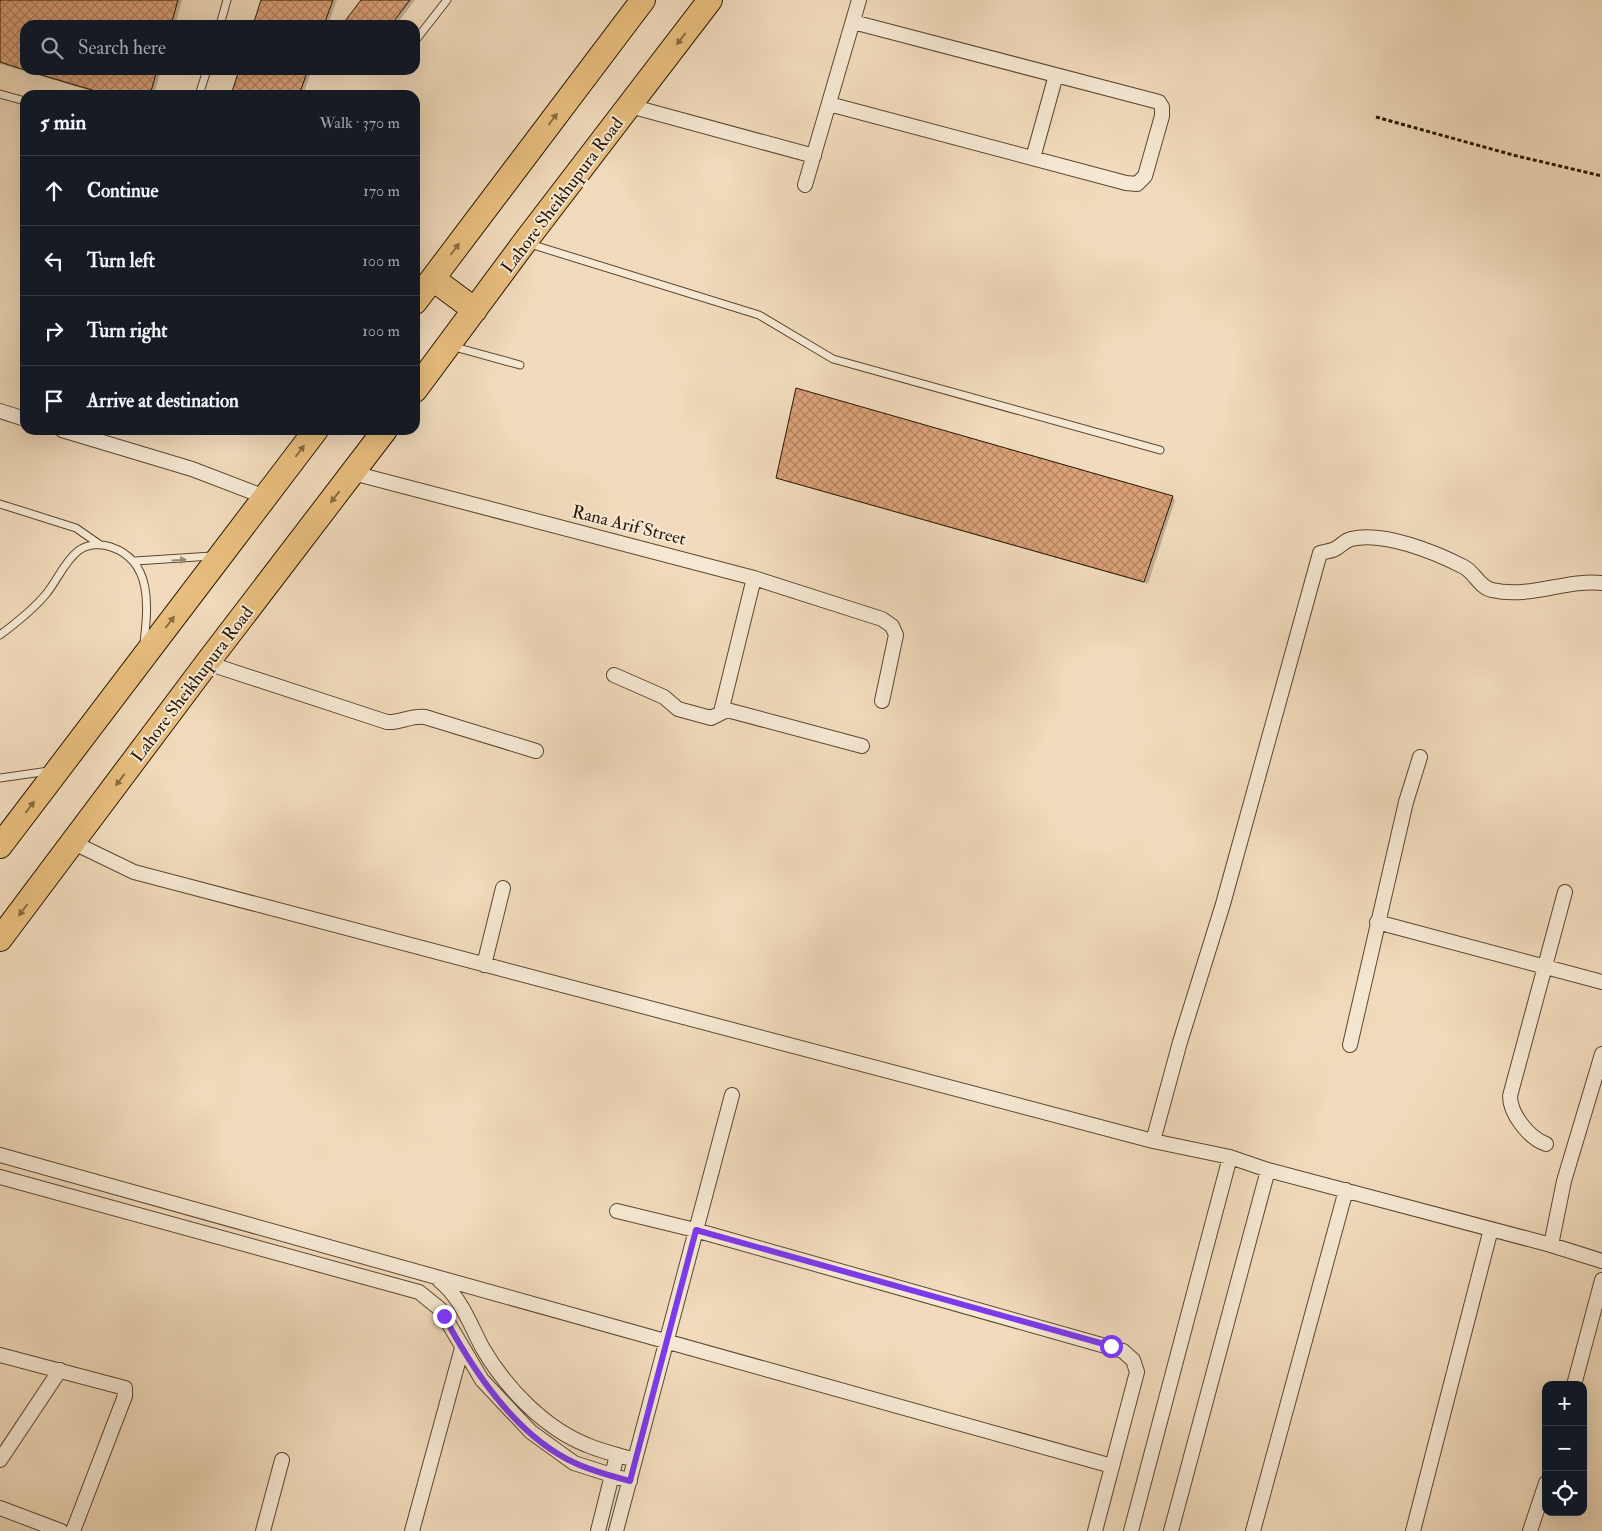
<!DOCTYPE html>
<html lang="en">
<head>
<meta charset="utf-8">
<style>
	:root { --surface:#171b24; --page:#20242c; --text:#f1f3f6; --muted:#9ea1a6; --line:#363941 }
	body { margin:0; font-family:"IM FELL Double Pica",serif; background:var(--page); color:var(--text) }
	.controls { position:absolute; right:15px; bottom:15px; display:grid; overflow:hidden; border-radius:10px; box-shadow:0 5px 20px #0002 }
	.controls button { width:45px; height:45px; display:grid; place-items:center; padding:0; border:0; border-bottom:1px solid var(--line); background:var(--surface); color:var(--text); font:25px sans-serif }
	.stop { position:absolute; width:15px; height:15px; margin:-11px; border:4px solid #7c3aed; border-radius:50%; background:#fff }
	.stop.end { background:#7c3aed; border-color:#fff; box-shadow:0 1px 5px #0008 }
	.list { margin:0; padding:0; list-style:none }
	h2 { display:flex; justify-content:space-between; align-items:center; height:65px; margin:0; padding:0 20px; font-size:21px }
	h2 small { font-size:16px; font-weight:400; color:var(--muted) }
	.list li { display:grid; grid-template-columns:32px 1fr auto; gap:15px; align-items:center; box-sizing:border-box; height:70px; padding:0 20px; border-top:1px solid var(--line) }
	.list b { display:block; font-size:19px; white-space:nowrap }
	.list em { font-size:16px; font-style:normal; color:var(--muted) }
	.icon { flex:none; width:28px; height:28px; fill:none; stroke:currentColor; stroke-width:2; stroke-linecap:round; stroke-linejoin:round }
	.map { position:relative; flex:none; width:1602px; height:1531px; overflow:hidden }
	.search { position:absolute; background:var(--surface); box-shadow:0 5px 20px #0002; left:20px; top:20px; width:400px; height:55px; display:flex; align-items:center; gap:12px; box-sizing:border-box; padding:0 18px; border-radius:15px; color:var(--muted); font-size:19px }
	.panel { position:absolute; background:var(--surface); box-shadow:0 5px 20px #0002; left:20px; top:90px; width:400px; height:345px; border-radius:15px }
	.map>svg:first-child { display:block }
	.shadow { fill:#0003 }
	.building { fill:url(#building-cross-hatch); stroke:#2a1600 }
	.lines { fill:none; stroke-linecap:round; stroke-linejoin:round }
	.lane-casing { stroke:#5c472f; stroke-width:9 }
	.street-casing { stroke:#5c472f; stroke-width:16 }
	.highway-casing { stroke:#2a1600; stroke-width:26 }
	.path { stroke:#2a1600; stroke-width:3; stroke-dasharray:4 2.5; stroke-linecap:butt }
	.lane { stroke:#f6e8d3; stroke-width:7 }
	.street { stroke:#f6e8d3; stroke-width:14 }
	.highway { stroke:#e8be7e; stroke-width:24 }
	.oneway { fill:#896a3f }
	.oneway2 { fill:#9a8a74 }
	.route { stroke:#7c3aed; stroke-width:6 }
	.labels { text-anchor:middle; stroke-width:4; stroke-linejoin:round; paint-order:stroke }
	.street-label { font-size:18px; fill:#2a1600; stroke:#f6e8d3 }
</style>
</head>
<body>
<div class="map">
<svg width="1602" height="1531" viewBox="0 0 1602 1531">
	<defs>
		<pattern id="building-cross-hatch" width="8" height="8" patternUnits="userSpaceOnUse" patternTransform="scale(1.25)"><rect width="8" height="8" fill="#dca279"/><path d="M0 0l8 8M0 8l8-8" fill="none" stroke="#b38361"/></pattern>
	</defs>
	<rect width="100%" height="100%" fill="#f1dbbc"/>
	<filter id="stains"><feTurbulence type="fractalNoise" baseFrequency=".004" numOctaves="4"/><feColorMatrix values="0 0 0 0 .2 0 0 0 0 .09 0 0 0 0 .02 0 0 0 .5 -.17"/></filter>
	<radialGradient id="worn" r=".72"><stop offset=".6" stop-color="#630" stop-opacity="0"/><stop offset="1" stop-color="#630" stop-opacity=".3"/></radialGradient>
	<!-- shadow -->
	<path class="shadow" d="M0,0H182L175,25H25V70H161L154,95H104L0,64Z
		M262,0H337L328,25H254Z
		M363,0H415L396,25H348Z
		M240,70H312L303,95H232Z
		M777,477L1172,497L1175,500L1148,584L781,480Z"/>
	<!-- building -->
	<path class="building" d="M0,0H178L171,25H25V70L0,62Z
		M261,0H333L324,25H253Z
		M361,0H410L391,25H342Z
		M38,70H157L150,95H109L38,74Z
		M239,70H308L299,95H231Z
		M796,388L1173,496L1144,582L776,478Z"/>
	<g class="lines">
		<!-- lane casing -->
		<g class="lane-casing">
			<path id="lane" d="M220,25L227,0
				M415,41L447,0
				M0,94L25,101
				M199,95L207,70
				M530,244L759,315L833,359L1160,450
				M451,346L520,365
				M0,504L76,528L99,544
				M135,561L212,556
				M0,635C16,623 33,610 46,594C57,581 64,562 78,551C87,544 101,543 111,547C153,561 148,607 144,643
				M0,778L49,771"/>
		</g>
		<!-- street casing -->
		<g class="street-casing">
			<path id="street" d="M829,104L1126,183L1137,184L1145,176L1162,116V107L1159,102L853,22
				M630,106L814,156
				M1033,158L1056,75
				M805,185L859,0
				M0,411L25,419
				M62,430L192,469L265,497
				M353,473L754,578L882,619L892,626L896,635L882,701
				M207,663L387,722C400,723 411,715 425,717L536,751
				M614,675L664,697L678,709L711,718L727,710L862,746
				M721,712L754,578
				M74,843L134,872L176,883L1153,1141L1230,1157L1268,1170L1551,1245L1602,1261
				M1377,922L1602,982
				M484,965L503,888
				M1350,1045L1406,802L1420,757
				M1153,1141L1180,1042L1223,904L1320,553C1324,552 1331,551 1335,549C1341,546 1344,541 1351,539C1383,531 1435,552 1464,567C1475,573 1480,588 1492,590C1529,599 1566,579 1602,583
				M1546,1144C1529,1138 1510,1114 1510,1096L1565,892
				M0,1155L1112,1466
				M0,1177L419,1292L440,1309L482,1380L531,1432L574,1463L630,1481
				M617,1211L695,1230L1123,1351L1133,1360L1137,1372L1095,1531
				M1551,1245L1564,1181L1602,1054
				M439,1280C461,1298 469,1322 482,1347C505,1387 544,1428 587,1445C603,1452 619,1455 635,1460
				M0,1355L125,1388V1396L73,1531
				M1574,1385L1602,1280
				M0,1460L60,1370
				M0,1508L61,1531
				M263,1531L282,1460
				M412,1531L462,1348
				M598,1531L617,1455
				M616,1531L732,1095
				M1131,1531L1230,1157
				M1171,1531L1268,1170
				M1253,1531L1346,1190
				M1413,1531L1491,1229
				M1530,1531L1546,1483"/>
		</g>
		<!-- highway casing -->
		<g class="highway-casing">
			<path id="highway" d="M433,279L475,310
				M415,302L643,0
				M415,390L524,243L710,0
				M0,846L316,430
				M0,939L207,663L385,430"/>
		</g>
		<!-- path -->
		<path class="path" d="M1376,117L1513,155L1602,176"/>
		<!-- lane -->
		<use href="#lane" class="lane"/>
		<!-- street -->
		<use href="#street" class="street"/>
		<!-- highway -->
		<use href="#highway" class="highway"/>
	</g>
	<!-- one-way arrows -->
	<defs><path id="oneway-solid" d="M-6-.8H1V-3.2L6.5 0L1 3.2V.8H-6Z" transform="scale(1.25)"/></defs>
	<g class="oneway">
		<use href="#oneway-solid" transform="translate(681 39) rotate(127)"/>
		<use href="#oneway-solid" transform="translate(553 119) rotate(-53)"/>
		<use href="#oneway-solid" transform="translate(455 249) rotate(-53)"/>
		<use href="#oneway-solid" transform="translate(300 451) rotate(-53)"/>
		<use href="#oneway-solid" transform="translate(335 497) rotate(128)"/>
		<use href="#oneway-solid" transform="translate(170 622) rotate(-53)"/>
		<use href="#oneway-solid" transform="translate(120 780) rotate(126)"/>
		<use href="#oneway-solid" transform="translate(30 807) rotate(-53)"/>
		<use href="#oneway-solid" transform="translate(23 910) rotate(127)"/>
	</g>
	<use class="oneway2" href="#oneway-solid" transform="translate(179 560) rotate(-3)"/>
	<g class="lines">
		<!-- route -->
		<path class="route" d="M444,1316C473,1371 516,1436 575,1463C592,1471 611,1476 630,1481L696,1230L1111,1346"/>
	</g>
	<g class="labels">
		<!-- street labels -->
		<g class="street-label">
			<text transform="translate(562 195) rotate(-53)" y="6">Lahore Sheikhupura Road</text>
			<text transform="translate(629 525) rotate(14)" y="6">Rana Arif Street</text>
			<text transform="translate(192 684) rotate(-53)" y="6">Lahore Sheikhupura Road</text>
		</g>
	</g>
	<rect width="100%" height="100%" filter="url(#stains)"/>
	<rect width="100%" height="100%" fill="url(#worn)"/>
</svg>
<div class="controls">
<button>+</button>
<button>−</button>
<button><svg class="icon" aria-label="locate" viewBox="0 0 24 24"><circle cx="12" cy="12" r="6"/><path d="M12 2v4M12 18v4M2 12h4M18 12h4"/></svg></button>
</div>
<div class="stop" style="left:1111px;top:1346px"></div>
<div class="stop end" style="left:444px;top:1316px"></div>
<div class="search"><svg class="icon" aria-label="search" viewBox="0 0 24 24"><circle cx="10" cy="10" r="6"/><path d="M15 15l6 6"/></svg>Search here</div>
<section class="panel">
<h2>5 min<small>Walk · 370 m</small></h2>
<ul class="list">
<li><svg class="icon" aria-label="ahead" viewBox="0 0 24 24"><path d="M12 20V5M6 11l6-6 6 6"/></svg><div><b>Continue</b></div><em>170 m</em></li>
<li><svg class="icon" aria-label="left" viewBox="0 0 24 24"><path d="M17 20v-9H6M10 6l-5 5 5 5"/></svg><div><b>Turn left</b></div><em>100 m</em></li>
<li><svg class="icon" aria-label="right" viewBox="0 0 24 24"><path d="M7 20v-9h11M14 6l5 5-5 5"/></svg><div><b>Turn right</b></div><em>100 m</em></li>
<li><svg class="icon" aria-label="arrive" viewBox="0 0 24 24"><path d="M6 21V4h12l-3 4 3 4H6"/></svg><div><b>Arrive at destination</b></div></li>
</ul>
</section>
</div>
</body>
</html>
